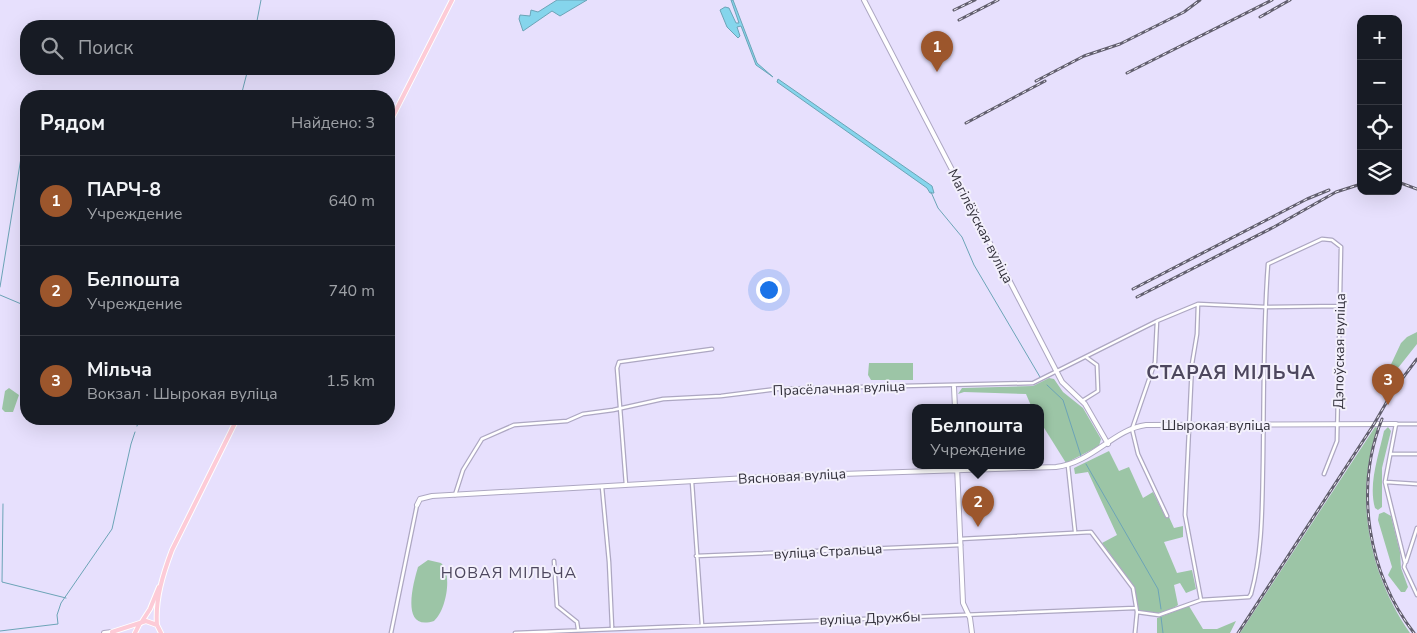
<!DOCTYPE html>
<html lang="ru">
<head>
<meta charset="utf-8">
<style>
	:root { --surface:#171b24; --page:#20242c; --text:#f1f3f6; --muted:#9ea1a6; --line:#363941; --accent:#9c562c }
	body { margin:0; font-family:"Nunito Sans",sans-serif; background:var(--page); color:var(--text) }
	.controls { position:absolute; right:15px; top:15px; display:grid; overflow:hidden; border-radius:10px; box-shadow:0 5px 20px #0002 }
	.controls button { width:45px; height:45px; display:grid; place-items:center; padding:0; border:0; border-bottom:1px solid var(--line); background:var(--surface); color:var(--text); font:25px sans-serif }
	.you { position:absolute; left:768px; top:289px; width:18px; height:18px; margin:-12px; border:4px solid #fff; border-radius:50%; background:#1a73e8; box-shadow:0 0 0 8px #1a73e833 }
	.badge { display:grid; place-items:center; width:32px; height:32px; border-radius:50%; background:var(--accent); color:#fff; font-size:16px; font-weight:700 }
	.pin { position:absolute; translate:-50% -41px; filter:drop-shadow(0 1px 2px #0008) }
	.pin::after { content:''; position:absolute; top:26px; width:18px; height:15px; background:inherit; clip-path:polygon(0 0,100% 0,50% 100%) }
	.popup { position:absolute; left:912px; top:404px; width:132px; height:65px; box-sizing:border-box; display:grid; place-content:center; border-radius:10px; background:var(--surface); filter:drop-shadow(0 1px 4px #0005); font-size:16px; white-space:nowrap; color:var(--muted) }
	.popup b { font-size:19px; color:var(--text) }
	.popup::after { content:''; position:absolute; left:50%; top:100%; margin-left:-10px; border:10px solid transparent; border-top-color:var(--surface) }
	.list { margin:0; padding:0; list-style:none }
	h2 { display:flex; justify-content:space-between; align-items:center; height:65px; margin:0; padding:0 20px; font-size:21px }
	h2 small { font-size:16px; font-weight:400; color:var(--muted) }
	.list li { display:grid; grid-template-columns:32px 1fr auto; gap:15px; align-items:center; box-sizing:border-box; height:90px; padding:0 20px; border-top:1px solid var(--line) }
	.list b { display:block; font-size:19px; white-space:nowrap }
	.list p { margin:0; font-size:16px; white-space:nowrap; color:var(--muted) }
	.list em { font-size:16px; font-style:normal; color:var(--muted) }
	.icon { flex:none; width:28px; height:28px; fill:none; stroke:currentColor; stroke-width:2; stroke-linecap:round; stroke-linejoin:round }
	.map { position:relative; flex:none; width:1417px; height:633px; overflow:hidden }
	.search { position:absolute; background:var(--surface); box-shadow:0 5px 20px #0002; left:20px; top:20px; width:375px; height:55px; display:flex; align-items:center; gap:12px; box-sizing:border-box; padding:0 18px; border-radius:20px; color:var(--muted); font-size:19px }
	.panel { position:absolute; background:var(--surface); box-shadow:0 5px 20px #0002; left:20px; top:90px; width:375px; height:335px; border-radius:20px }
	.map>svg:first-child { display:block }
	.green { fill:#9cc5a6 }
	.water { fill:#85d5ec; stroke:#6ca4b7 }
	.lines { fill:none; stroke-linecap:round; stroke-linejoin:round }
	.stream { stroke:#6ca4b7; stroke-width:1 }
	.street-casing { stroke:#ada7c2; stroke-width:5 }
	.secondary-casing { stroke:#ada7c2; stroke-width:6 }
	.primary-casing { stroke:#fff; stroke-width:6 }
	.street { stroke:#fff; stroke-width:2.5 }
	.secondary { stroke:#fff; stroke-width:4 }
	.primary { stroke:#fdcbd7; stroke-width:4 }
	.rail-casing { stroke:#625f6e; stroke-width:3 }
	.rail { stroke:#f3f0fc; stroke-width:1; stroke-dasharray:4; stroke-linecap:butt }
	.labels { text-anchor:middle; stroke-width:4; stroke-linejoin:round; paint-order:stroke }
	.street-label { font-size:14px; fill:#32303b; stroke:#f3f0fc }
	.quarter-label { font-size:16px; letter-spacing:1px; fill:#4d475e; stroke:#f3f0fc }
	.district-label { font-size:19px; font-weight:bold; letter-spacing:1px; fill:#4d475e; stroke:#f3f0fc }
</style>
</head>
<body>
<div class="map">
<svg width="1417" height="633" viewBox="0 0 1417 633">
	<rect width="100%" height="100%" fill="#e7e0fd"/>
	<!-- green -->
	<path class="green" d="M1417,332V344L1383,387L1379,390L1401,343L1407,337Z
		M869,363H913V380H871L868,375Z
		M1049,378L1054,379L1063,392L1083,408L1101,439L1099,446L1066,463L1041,423L1040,408H1032L1026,394L964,392L958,394L962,388L1033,386Z
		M9,388L19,395L13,412H5L2,409L5,391Z
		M1375,427L1378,428C1353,496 1369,574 1410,633H1240Z
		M1388,427L1391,431L1382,468V507L1378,510L1375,508C1368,484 1379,454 1384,431Z
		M1109,451L1119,471L1129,467L1143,498L1153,492L1166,518L1169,517L1174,528L1183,526V537L1164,542L1177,573L1192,570L1196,589L1186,593L1180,583L1174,585L1178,605C1166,613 1153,616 1139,611L1133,585L1102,543L1117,535L1088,472L1075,474L1074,468Z
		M1384,512L1391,516L1400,552L1401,568L1408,587L1405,592H1401L1388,575L1392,567L1378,520L1379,514Z
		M428,560L441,563C453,574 446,611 434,621C400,632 413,584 418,567Z
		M1189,606L1203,629H1217L1236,621L1230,633H1157V618Z"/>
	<!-- water -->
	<path class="water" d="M557,0H587L560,16L552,11L523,31L519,19L520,15L530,16L531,10L538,12Z
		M731,0H733L757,63L773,77L756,65L741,26L737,27L740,36L738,38L727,27L720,10L725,7L729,8L736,23H739Z
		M778,79L932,186L934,193H930L927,188L777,82Z"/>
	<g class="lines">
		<!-- stream -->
		<path class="stream" d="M256,26L261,0
			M241,96L248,69
			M931,192L938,208L962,237L974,265L1040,377
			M0,287L26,127
			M0,295L26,306
			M1047,385L1063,400L1081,456
			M137,426L139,419
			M1086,464L1158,589L1161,609
			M3,504L2,582L66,598
			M1161,617L1163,633
			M0,631L58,624L57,615L61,603L112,529L131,444L135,432"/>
		<!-- street casing -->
		<g class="street-casing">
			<path id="street" d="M1198,304L1197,334L1192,364L1185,515L1201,600
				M1157,321L1155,362L1132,429L1138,454L1167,516
				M1082,401L1098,391L1097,365L1086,357
				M1417,424H1396L1385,482L1405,563L1404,567L1417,595
				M1391,454H1417
				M1068,466L1075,531
				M692,482L702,625
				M1386,482L1417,484
				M626,485L617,368L619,362L712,349
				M602,487L609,562L612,627
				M455,495L463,470L482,439L514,425L567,421L583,414L613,410L663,399L721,396L777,389L1033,383L1157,321L1198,304L1265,307L1339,306
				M960,539L1091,532L1133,588L1137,612L1135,633
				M696,556L961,545
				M554,561L557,606L577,622L578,629
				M1406,562L1417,528
				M1137,612L1159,615L1201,600L1249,597L1251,594C1263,550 1262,507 1263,462C1264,396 1263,330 1268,264L1322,239L1332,240L1341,247L1337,441L1324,474
				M391,633L417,505
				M515,633L1135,608"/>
		</g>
		<!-- secondary casing -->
		<g class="secondary-casing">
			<path id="secondary" d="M864,0L1062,382L1085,404L1108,444
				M954,387L955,408
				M957,466L963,603L970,618L972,633
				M417,505L420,499L432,496L780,476L1056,467C1092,463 1114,429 1146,425L1396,424
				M104,633L112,632"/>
		</g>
		<!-- primary casing -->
		<g class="primary-casing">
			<path id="primary" d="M389,124L452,0
				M141,623L150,609L159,587
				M157,625C155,599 163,574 172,550L237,419
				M112,632L146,621L157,625L161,633
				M135,633L139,625"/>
		</g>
		<!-- street -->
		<use href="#street" class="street"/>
		<!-- secondary -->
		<use href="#secondary" class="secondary"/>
		<!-- primary -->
		<use href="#primary" class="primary"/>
		<!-- rail casing -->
		<g class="rail-casing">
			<path id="rail" d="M954,10L975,0
				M1260,17L1290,0
				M959,20L998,0
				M1127,73L1272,0
				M1036,81L1084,56L1120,44L1184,12L1200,0
				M966,123L1045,81
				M1398,182L1417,189
				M1133,289L1307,199L1329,190
				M1137,297L1274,227L1336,192L1361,184
				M1382,419C1354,490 1368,573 1414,633
				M1238,633L1374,424L1393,391L1417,359"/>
		</g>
		<!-- rail -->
		<use href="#rail" class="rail"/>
	</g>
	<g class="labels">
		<!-- street labels -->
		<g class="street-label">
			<text transform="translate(981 226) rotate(63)" y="5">Магілёўская вуліца</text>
			<text transform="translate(1339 351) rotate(-89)" y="5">Дэпоўская вуліца</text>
			<text transform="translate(839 388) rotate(-2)" y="5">Прасёлачная вуліца</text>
			<text x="1216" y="430">Шырокая вуліца</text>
			<text transform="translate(792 476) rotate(-3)" y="5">Вясновая вуліца</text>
			<text transform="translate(828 551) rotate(-3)" y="5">вуліца Стральца</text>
			<text transform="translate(870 618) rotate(-2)" y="5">вуліца Дружбы</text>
		</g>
		<!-- quarter labels -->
		<g class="quarter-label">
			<text x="509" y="578">НОВАЯ МІЛЬЧА</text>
		</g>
		<!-- district labels -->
		<g class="district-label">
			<text x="1231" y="379">СТАРАЯ МІЛЬЧА</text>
		</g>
	</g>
</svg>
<div class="controls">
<button>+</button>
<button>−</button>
<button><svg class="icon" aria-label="locate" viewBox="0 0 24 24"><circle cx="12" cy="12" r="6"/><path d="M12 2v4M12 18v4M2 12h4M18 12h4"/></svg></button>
<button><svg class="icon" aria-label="layers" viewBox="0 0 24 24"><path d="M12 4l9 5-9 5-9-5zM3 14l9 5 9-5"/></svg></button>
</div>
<div class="you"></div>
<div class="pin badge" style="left:937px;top:72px">1</div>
<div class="pin badge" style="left:978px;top:527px">2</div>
<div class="popup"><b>Белпошта</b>Учреждение</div>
<div class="pin badge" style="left:1388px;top:405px">3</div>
<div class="search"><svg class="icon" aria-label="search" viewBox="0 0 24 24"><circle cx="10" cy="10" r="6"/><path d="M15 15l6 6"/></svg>Поиск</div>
<section class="panel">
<h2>Рядом<small>Найдено: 3</small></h2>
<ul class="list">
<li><span class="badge">1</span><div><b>ПАРЧ-8</b><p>Учреждение</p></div><em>640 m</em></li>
<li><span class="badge">2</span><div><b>Белпошта</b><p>Учреждение</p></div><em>740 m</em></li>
<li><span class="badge">3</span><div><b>Мільча</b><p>Вокзал · Шырокая вуліца</p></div><em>1.5 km</em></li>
</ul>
</section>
</div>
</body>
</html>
